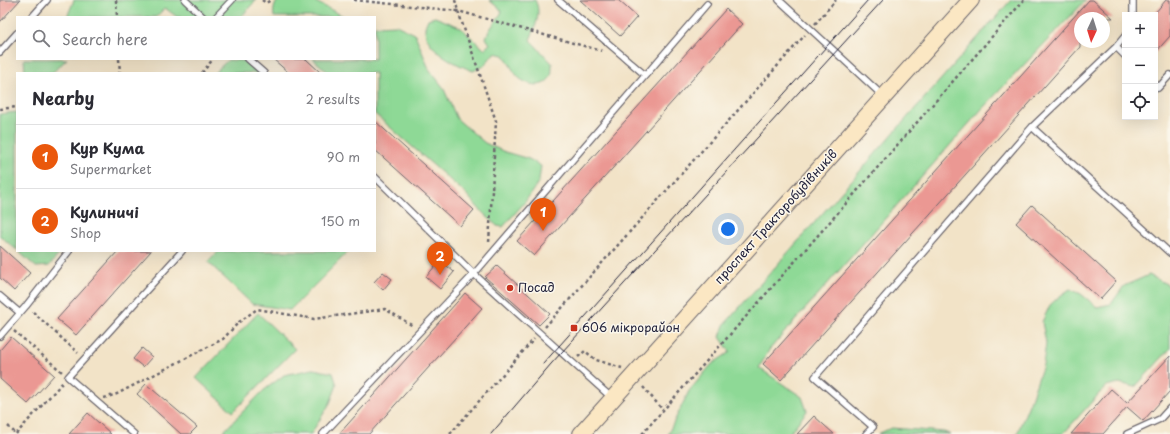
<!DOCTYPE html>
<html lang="en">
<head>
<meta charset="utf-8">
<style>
	:root { --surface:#fff; --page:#f7f7f7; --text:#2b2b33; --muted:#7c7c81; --line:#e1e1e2; --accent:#ea580c }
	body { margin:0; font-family:"Playpen Sans",sans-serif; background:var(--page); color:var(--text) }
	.controls { position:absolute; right:12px; top:12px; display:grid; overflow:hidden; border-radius:0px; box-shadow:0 4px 16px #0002 }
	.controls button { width:36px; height:36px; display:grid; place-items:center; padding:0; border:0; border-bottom:1px solid var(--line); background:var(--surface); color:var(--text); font:20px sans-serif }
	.compass { position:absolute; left:1074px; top:12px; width:36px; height:36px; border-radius:50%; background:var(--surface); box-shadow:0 4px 16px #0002; rotate:184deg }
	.you { position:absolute; left:728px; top:229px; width:14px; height:14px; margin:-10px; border:3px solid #fff; border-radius:50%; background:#1a73e8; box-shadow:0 0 0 6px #1a73e833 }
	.badge { display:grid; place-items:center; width:26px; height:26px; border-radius:50%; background:var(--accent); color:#fff; font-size:13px; font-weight:700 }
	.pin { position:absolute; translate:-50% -33px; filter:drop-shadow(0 1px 2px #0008) }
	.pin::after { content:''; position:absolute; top:21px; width:14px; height:12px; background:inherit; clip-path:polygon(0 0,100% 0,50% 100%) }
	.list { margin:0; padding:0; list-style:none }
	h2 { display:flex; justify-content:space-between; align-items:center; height:52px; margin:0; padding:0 16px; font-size:17px }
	h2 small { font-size:13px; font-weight:400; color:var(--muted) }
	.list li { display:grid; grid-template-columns:26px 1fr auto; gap:12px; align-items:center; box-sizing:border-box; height:64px; padding:0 16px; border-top:1px solid var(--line) }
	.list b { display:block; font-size:15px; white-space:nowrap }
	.list p { margin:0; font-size:13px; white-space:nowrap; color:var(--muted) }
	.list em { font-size:13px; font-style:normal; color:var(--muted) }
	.icon { flex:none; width:22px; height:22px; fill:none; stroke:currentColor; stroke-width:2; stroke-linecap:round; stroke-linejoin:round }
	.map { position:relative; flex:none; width:1170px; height:434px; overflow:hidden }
	.search { position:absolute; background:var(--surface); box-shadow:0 4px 16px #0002; left:16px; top:16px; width:360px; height:44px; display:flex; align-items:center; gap:10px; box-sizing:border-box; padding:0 14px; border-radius:0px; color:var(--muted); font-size:15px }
	.panel { position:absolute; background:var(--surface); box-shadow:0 4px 16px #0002; left:16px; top:72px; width:360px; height:180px; border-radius:0px }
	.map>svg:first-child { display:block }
	.green { fill:#8ed996; stroke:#587e68 }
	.building { fill:#eb9893 }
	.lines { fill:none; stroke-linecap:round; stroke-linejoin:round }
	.lane-casing { stroke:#6b666c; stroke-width:8 }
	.secondary-casing { stroke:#6b666c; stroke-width:18 }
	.path { stroke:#6b666c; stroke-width:2.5; stroke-dasharray:3 3; stroke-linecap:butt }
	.lane { stroke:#fff; stroke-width:5.5 }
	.secondary { stroke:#fbe7c3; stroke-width:16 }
	.tram { stroke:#22223b; stroke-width:1 }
	.poi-dot { fill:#c8321e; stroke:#fbf7ec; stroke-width:1.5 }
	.labels { text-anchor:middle; stroke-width:3; stroke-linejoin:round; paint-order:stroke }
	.street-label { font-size:12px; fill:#22223b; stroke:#fbf7ec }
	.poi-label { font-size:12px; fill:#22223b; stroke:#fbf7ec; text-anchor:start }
</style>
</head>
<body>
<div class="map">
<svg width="1170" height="434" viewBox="0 0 1170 434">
	<rect width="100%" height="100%" fill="#fbf7ec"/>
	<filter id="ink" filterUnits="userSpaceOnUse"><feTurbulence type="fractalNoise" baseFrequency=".025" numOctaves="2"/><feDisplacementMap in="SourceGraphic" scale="8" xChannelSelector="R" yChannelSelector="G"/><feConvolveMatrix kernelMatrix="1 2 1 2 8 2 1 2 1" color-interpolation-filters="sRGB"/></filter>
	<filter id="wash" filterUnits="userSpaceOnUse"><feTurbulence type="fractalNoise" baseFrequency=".012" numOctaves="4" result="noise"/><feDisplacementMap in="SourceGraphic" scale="16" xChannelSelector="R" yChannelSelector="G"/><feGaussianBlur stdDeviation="0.9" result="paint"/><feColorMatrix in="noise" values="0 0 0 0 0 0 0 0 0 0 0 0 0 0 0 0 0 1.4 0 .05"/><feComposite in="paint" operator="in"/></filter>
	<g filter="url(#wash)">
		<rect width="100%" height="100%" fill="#f2e3c7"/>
		<!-- green -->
		<path class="green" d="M74,0H256L241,17H177L165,8L156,17H67Z
			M278,0H312L345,17H274C273,11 274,5 278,0Z
			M489,0H535C542,13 535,27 530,40L552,63C552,67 552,72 551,76C544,89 529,86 519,78C513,72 509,62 504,55L494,53L484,66L473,71C457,65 424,49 425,28C425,25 427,22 428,19L435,17L460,27L484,49L490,44L486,38C489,27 498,21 502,11Z
			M1011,0H1086L981,110L769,350L759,368L802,397L807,411L789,434H668L689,391L712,364L730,352L720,337L724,325Z
			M396,25L415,34L429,69L443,87L457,119L485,143L505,152L529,159L541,166L539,181L525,202L503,227L497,226L482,212L466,194L375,114V73H329L313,59H375V26Z
			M24,59H67L52,73H27L25,72Z
			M228,60L247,61L260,73H214Z
			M17,112V250L0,236V114Z
			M18,251H61V252L49,266L36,267Z
			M219,251H349L290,310L252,304L208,262Z
			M1149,275L1170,286V349L1135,387L1119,383L1106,386L1063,434H1017L1030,402L1043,365L1046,343L1042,322L1050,305L1060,296L1070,289L1081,294L1097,307L1111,304L1124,286Z
			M258,313L295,349L233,412L196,378Z
			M313,369L333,373L337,385L330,403L311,434H221L263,391L284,375Z
			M891,428L944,432L950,434H878Z"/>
		<g id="blocks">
			<!-- building -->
			<path class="building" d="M0,0H20L0,22Z
				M580,0H618L637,17L620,36Z
				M1089,0H1093L1113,18H1080V47L781,380L763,364Z
				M1166,0H1170V36L1155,53V13Z
				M726,9L742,24L534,256L517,241Z
				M273,59H306L321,73H289Z
				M375,121L474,210L460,226L375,150Z
				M1032,205L1116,281L1100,299L1016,223Z
				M0,246L30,273L14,291L0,278Z
				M118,251H151L76,335L57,319Z
				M440,260L454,272L440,289L426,277Z
				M497,266L550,314L539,325L485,277Z
				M383,272L392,279L383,290L374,282Z
				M465,293L482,308L369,434H339Z
				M11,337L54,375L28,404L0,379V350Z
				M142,348L152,357L143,367L133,359Z
				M1170,356V391L1143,421L1127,407L1103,434H1071L1111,389L1127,403Z
				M146,384L197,427L190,434H181L137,394Z
				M88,413L111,434H69Z
				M814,416L834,434H797Z"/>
		</g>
	</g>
	<g filter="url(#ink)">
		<use href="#blocks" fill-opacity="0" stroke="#6b666c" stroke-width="1"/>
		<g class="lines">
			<!-- lane casing -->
			<g class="lane-casing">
				<path id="lane" d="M185,0L203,17
					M558,0L645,75
					M779,0L883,96
					M1133,0V15
					M32,17L47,0
					M216,17L232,0
					M1116,47L1125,56
					M0,52L17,33
					M248,59L264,73
					M1155,84L1158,88L1170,75
					M1032,127L1170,253
					M0,296L20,313
					M0,336L26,306L69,251
					M612,398L474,274L707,4
					M134,434L68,377L182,251
					M323,434L474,274L375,177
					M866,434L873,427L815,377L1032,127L1116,47L1125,36
					M1127,434L1160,419L1170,408"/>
			</g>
			<!-- secondary casing -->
			<g class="secondary-casing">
				<path id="secondary" d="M581,434L971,0"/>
			</g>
			<!-- path -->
			<path class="path" d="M116,0L117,17
				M262,0L266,3L271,0
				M354,0L458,11L602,51
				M455,0L458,11L496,121L489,243
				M815,24L836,0
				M119,59L120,73
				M202,73L213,59
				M0,109L17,107
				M33,312L78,353
				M545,327L805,35
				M14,331L62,372
				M578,357L585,351L596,360L622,368
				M643,387L663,410
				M104,398L117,394L223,339L239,322L257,309L314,319L385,309L413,326
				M8,426L16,434
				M16,434L63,382
				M450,434L534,339
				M642,434L843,207L1024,0"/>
			<!-- lane -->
			<use href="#lane" class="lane"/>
			<!-- secondary -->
			<use href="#secondary" class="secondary"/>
			<!-- tram -->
			<path class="tram" d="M543,364L868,0
				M491,434L551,364L883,0"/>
		</g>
	</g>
	<!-- markers -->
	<g class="poi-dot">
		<circle cx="510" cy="288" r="4"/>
		<rect x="570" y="324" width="8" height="8" rx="2"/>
	</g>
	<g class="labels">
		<!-- street labels -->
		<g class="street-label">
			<text transform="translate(776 217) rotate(-48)" y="4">проспект Тракторобудівників</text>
		</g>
		<!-- poi labels -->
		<g class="poi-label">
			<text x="518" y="292">Посад</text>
			<text x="582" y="332">606 мікрорайон</text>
		</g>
	</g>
</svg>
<div class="controls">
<button>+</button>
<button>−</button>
<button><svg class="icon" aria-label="locate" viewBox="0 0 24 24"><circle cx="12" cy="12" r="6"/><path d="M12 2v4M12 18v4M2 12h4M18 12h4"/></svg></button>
</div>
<svg class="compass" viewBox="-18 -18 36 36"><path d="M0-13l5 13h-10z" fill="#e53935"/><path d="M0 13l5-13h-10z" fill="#7c7c81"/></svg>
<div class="you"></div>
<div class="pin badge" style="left:543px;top:231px">1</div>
<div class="pin badge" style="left:440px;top:275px">2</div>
<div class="search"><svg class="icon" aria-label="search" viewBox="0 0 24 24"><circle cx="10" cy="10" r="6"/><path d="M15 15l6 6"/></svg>Search here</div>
<section class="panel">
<h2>Nearby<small>2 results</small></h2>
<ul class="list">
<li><span class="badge">1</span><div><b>Кур Кума</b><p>Supermarket</p></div><em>90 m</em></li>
<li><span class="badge">2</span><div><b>Кулиничі</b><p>Shop</p></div><em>150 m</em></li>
</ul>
</section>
</div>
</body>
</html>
